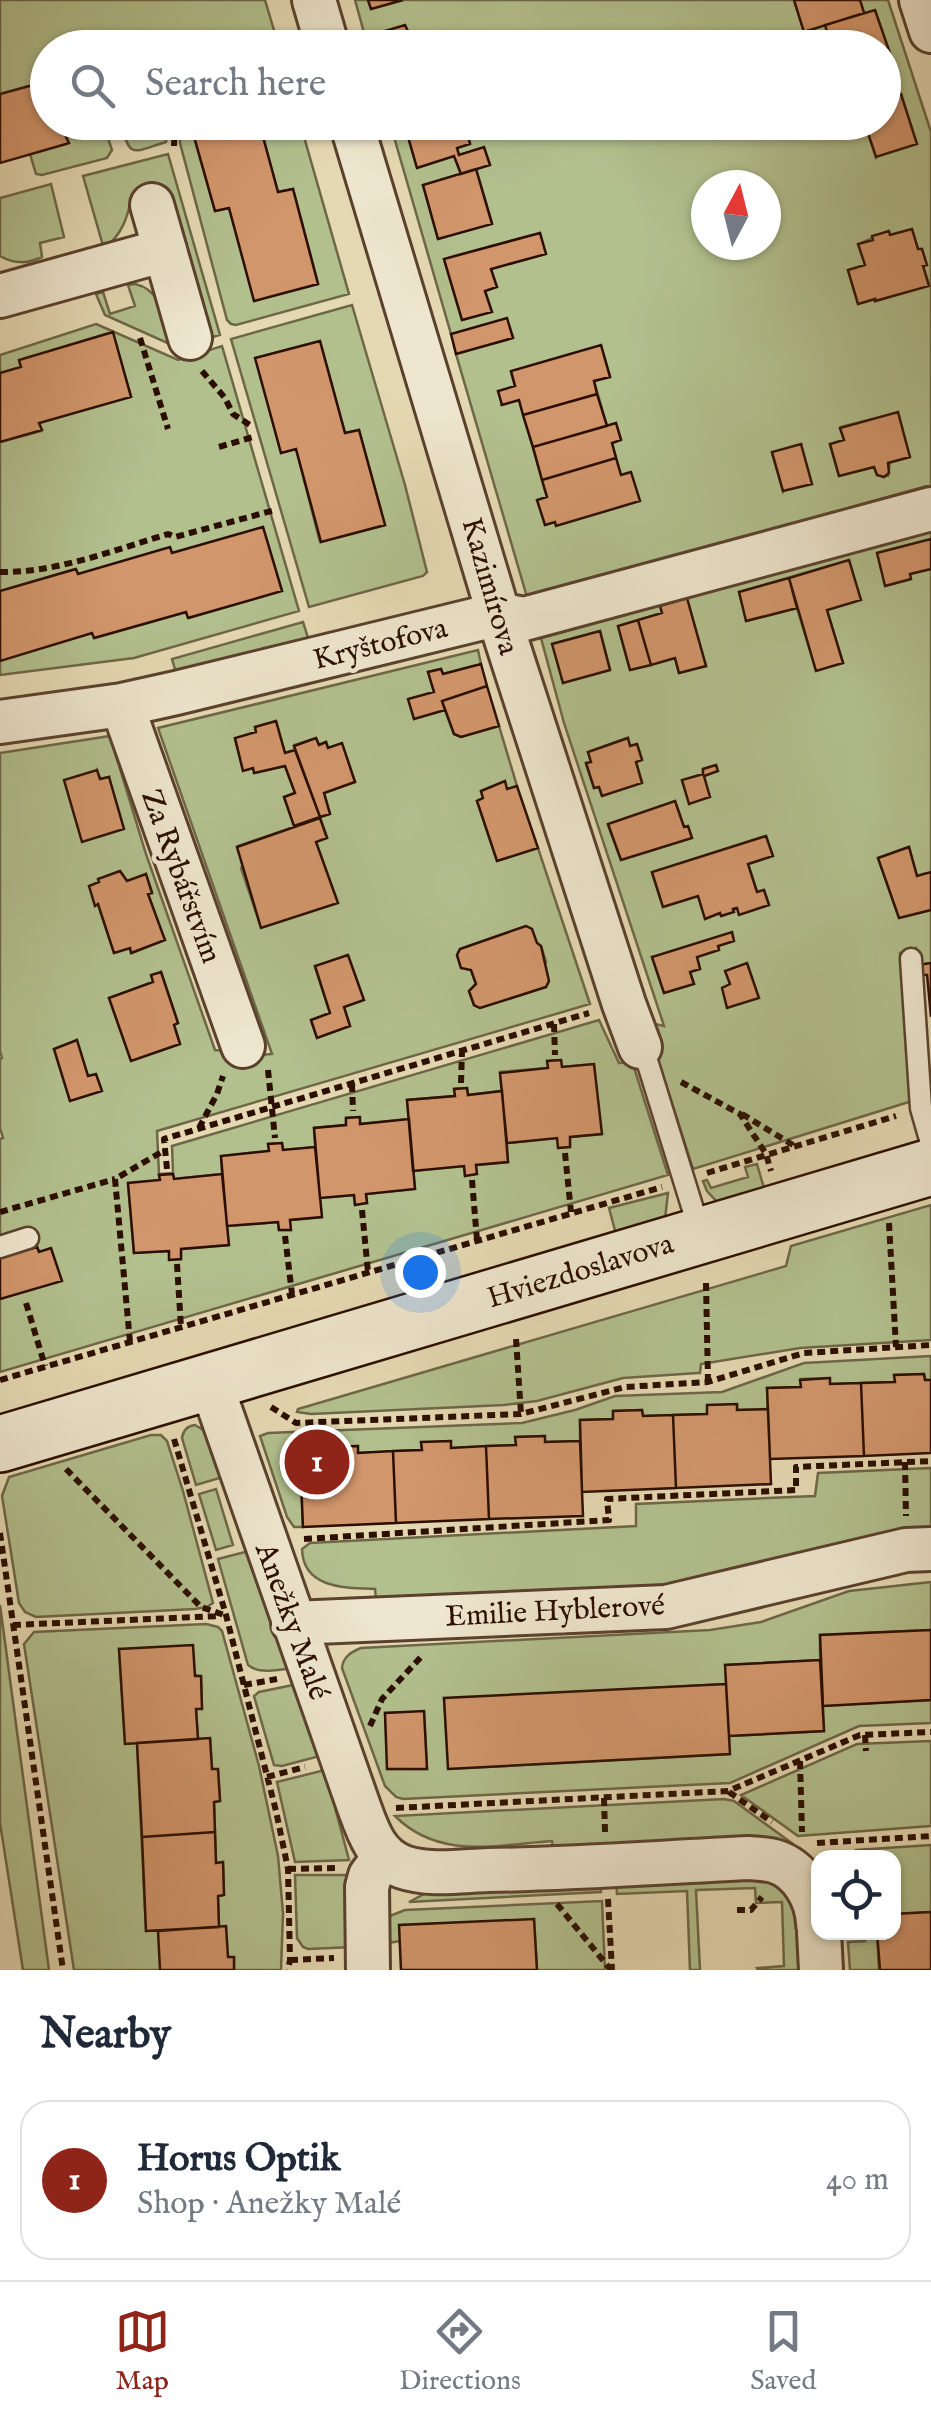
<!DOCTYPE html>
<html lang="en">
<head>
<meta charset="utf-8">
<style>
	:root { --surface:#fff; --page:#f6f6f7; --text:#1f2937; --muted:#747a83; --line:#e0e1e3; --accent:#8f2418 }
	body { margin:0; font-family:"IM FELL English",serif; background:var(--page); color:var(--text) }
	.controls { position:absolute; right:30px; bottom:30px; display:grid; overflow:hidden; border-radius:20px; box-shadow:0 2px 8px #0004 }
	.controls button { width:90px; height:90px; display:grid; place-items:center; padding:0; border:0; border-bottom:2px solid var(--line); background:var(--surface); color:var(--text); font:50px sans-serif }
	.compass { position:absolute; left:691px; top:170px; width:90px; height:90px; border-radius:50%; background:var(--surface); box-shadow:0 2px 8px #0004; rotate:7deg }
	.you { position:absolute; left:420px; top:1272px; width:35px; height:35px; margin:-25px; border:8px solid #fff; border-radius:50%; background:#1a73e8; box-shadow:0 0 0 15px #1a73e833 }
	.badge { display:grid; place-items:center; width:65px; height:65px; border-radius:50%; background:var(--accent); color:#fff; font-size:32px; font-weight:700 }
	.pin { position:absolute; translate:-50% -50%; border:5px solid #fff; box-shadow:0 2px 10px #0006 }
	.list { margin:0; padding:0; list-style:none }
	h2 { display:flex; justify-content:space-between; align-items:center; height:130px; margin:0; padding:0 40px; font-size:42px }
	h2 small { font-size:32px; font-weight:400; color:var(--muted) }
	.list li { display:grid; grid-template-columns:65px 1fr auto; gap:30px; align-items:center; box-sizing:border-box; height:160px; margin:0 20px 20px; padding:0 20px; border:2px solid var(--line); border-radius:30px }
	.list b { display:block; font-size:38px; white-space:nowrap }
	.list p { margin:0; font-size:32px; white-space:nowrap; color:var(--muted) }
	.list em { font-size:32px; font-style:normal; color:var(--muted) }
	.icon { flex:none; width:55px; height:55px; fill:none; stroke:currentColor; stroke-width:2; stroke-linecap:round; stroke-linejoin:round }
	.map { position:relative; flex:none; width:931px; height:1970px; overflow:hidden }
	.search { position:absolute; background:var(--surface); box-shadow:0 2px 8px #0004; left:30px; right:30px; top:30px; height:110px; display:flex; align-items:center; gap:25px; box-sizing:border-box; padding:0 35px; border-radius:55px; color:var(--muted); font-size:38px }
	.sheet { height:310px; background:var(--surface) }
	nav { display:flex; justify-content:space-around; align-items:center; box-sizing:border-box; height:140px; border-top:2px solid var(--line); background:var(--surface); font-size:28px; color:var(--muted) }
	nav a { display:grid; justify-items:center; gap:5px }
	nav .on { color:var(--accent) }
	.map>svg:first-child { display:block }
	.green { fill:#b2c08e; stroke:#6e6747; stroke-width:2.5; fill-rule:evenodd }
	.building { fill:#d2966c; stroke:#2b0e00; stroke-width:2.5 }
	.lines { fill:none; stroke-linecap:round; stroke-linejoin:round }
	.lane-casing { stroke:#5a412d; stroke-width:25 }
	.street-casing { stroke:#5a412d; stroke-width:48 }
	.secondary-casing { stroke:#2b0e00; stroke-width:60 }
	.path { stroke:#2b0e00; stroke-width:6; stroke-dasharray:8 5; stroke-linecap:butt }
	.lane { stroke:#eee6ce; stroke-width:20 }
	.street { stroke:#eee6ce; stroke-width:42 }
	.secondary { stroke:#eee6ce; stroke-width:55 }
	.labels { text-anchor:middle; stroke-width:9; stroke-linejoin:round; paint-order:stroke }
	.street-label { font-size:30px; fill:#2b0e00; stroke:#eee6ce }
</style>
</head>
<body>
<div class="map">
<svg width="931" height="1970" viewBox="0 0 931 1970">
	<rect width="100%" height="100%" fill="#e5d9b3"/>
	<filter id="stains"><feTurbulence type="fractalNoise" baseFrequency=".002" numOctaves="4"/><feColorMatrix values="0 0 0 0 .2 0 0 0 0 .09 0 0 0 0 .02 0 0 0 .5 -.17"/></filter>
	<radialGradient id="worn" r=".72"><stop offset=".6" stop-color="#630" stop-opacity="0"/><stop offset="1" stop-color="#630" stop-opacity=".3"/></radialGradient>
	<!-- green -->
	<path class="green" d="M0,0H265L279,47L48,48L47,81L0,94Z
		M355,0H368L371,9L403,0H794L804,32L825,25L830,41L818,44V48H426L422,35L382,47H368Z
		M860,0H888L931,132V485L527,597L456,354L513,337L506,319L451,334L390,123H404L417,168L454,156L461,174L423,185L438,239L492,223L476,169L490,165L484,148L459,155L457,148L470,143L464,123H852L846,125L848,132L855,131L856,134L867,130L876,157L900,95L884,100V62L891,59L875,11L864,13ZM706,185H766V245H706ZM912,229L918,249H922L923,266L929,285L876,301L875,299L858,304L848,270L865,265L859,244L888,231L890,235ZM540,233L545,254L491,269L485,291L491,312L462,320L444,259ZM601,346L610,376L594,381L607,426L616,423L621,439L612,443L621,475L631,472L556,525L555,522L545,525L538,500L547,497L519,400L502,404L515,386L511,372ZM897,413L888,476L877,475L874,467L839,476L830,444L844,440L841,427ZM801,445L783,491L772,453Z
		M121,123H169L166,142C133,152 130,160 121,123Z
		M181,123H190L215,211L229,208L255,301L318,283L293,189L278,192L259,123H300L349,294L236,325L231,324L227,320L180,143Z
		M104,126L112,150L107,158L42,175L36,174L30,154L68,143L66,137Z
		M168,154L220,335L206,339L166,189L132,197C127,219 122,234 104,249L83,176Z
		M51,184L64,237L40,243L42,257C27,264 15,264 0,256V198Z
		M135,284C163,290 166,322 174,346L105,315L96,294L103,292L110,314L135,306L128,285Z
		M352,305L405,485L427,572L423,576L309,607L231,339ZM320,341L345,433L359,430L385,525L320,542L296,449L281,453L256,358Z
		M96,324L178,360L222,346L299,611L134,658L0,675V659L92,633L95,638L186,612L189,618L282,591L263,527L172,553L78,574L75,569L0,591V442L41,431L39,423L131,396L112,332L19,360L21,367L0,373V355Z
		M931,529V539L878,553L886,586L910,579V574L931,569V872L917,876L909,847L878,858L899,918L931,910V963L918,965L916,948L900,953L912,1101L693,1169L649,1031L650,1026L655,1024L664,1026L564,723L541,638ZM849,560L860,600L827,610L843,663L816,670L797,608L747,621L739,592ZM687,599L706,666L679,673L675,658L630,670L618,626L662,613L661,606ZM600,631L610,669L563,683L553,644ZM627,738L630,746L637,744L642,759L636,762L642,782L602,796L599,787L594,788L586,764L591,762L588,752ZM716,765L717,771L704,776L690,803L682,781L703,774V769ZM675,801L684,827H688L692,838L621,860L608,825ZM766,836L772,856L748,864L757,892L764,890L769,905L737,908L733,909V912L722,916L720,913L706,918L698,896L663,907L652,873ZM734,941L718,946L719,950L697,957L700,969L690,972L694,984L664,993L652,957Z
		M303,622L310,644L177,676L172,659Z
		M478,650L481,664L443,674L441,669L428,672L434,692L409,699L414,719L445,710L454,734L461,737L499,726L517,786L507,789L504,782L481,791L483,798L477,801L497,861L538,848L590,1004L157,1131L159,1174L173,1173L172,1146L599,1020L619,1063L632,1061L668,1175L0,1372V1299L61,1280L51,1249L39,1252L31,1228L0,1237V1139L3,1138L0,1128V1059L2,1058L0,1051V753L110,736L146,854L215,1050L261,1055L272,1054L158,728ZM276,721L285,753L295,750L294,745L316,738L319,745L326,742L328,748L342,744L355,782L324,793L330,814L294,826L284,797L295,793L285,766L255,773L253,768L243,770L235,739L256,732L255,727ZM97,771L100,779L109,777L83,841ZM320,818L327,837L316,842L337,902L261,927L241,868L243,866L238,846ZM120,871L127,881L146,875L152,892L148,894L164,940L132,953L130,948L114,953L98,904L95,905L90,886L99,882V879ZM526,926L537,943L541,946L546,962L544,967L546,987L480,1008L474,1005L469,991L476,984L471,970L461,968L457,955L460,949ZM347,955L363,1000L344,1007L350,1026L317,1038L311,1020L330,1013L315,967ZM161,972L178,1023L174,1025L180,1044L131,1061L109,998L153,982ZM77,1041L88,1076L96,1075L101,1091L70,1101L54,1049ZM561,1060L562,1067L594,1064L601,1134L570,1137V1146L559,1148L557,1138L507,1143L508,1162L476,1165V1174L465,1175L464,1166L413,1171L415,1189L366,1194L367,1203L355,1204L354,1195L320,1198L321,1217L290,1220V1230H279L278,1222L227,1226L228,1245L181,1249V1259L170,1260L169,1251L134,1253L128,1184L160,1180V1175L173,1174L174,1179L222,1174L221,1156L269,1151V1144L282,1143L283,1150L315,1147L314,1128L346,1125V1118L359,1117L360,1124L409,1119L407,1100L455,1096V1089L467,1088L468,1095L502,1091L500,1072L548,1068V1061Z
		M757,1164L766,1195L718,1203L707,1191L703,1181L707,1180L711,1188L748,1177L745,1167Z
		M668,1193L665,1219L617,1238L609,1208Z
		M931,1205V1340L800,1348L701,1364L700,1373H698L623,1378L537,1401L504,1405L311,1414L297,1412L298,1409L786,1266L791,1246Z
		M931,1356V1380H925L924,1374L895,1375V1382L830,1384L829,1378L801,1379V1387L767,1388L768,1409L737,1410V1405L707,1414L643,1416L642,1410L613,1411V1419L580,1420V1441L545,1442L544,1436L516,1437V1445L451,1448L450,1441L421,1443L422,1450L358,1453L357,1446L328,1448L329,1455L300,1456L303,1527H294L287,1517L260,1436L268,1433L522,1423L575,1410L615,1396L722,1392L804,1363Z
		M195,1425L205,1431L223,1477L196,1485L182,1438C183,1431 186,1426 195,1425Z
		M151,1435H161L167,1441L183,1491L213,1603L207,1607L195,1609L36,1617L25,1612L19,1603L2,1496L9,1477Z
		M931,1468V1532L847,1541L748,1575L700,1583L376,1599L375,1589C346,1588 303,1589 302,1549L310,1543L636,1526V1504L815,1496L818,1473Z
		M216,1489L233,1545L216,1550L199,1494Z
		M249,1551L287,1669C274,1670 259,1674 248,1665L218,1559Z
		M931,1582V1630L820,1635V1660L726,1665V1684L444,1699L449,1769L729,1754V1736L824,1731L823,1706L931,1700V1723L859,1726L730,1783L403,1799L396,1797L385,1786L342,1668C343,1657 351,1652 361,1648L710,1630L761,1622L849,1591ZM424,1712L427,1769H388L385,1713Z
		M0,1605L49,1970H23L0,1823Z
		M206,1624L218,1627L222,1631L259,1766L278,1856L283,1913L281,1970H234V1958L160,1970H74L24,1644L34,1632ZM119,1649L201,1677L202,1708L196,1709L198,1739L210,1738L212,1769L218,1770L220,1801L214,1802L216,1863H223L224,1895L218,1896L219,1927L146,1931L137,1743H125Z
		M293,1685L320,1756L282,1766L274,1765L254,1696L259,1692Z
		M931,1741V1826L798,1836L741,1795L857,1744Z
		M325,1770L349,1860L295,1862L277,1782Z
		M724,1799L734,1801L793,1844L794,1850L553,1851L552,1841C496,1845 439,1860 395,1816Z
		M931,1845V1912L894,1914V1858H847L856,1850Z
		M295,1875H350L353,1947L308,1949L303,1947L297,1938Z
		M750,1875C767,1880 789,1888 797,1905C801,1916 804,1956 806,1970H758L757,1968L784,1966L782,1902L756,1903L755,1888L696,1890L700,1970H690L687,1891L617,1894L616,1881Z
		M600,1882L601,1892L409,1902L426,1893Z
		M602,1901L605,1970H537L534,1919L388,1943L384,1922L392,1915L405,1910Z
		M865,1933H877L879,1970H850L848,1942L865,1941Z"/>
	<!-- building -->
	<path class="building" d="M368,0H403L371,9Z
		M794,0H860L864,13L804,32Z
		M875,10L892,59L884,62V48H818L817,44L830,41L825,25Z
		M405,25L411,38L422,35L426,48H382L378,33Z
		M48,81V122H115L66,137L69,143L66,144L0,163V94Z
		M901,94L917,144L876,157L867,130L856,134L855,131L848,133L846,125L852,122H884V100Z
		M190,122H259L278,192L293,189L318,284L254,301L229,208L215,211Z
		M415,122H464L470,144L457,148L459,155L484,147L490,165L461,174L454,156L417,168L405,126Z
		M476,169L492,224L438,239L423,185Z
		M912,229L918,249H922L927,265L923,266L929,286L875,301V299L858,304L848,270L865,265L858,244L873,240L872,236L889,231L890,235Z
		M540,233L546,254L491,269L497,287L485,291L492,312L462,320L444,259Z
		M507,318L513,338L456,354L451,334Z
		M113,332L131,397L39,423L42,430L0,442V373L21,367L19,360Z
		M320,341L345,433L359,430L385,525L321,542L296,449L281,453L255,358Z
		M601,345L610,377L594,381L597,394L523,415L519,400L502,405L498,391L515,386L511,371Z
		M597,394L607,426L533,447L523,415Z
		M898,412L910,457L888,463L889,473L884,477L877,475L874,467L839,476L830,444L844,440L840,428Z
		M616,423L621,440L612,443L616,458L542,480L533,447Z
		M801,444L812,484L783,491L772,452Z
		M616,458L621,475L631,472L640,501L556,526L555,522L545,525L537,500L547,497L542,480Z
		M263,527L282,591L188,618L186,612L94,638L92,633L0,661V591L76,569L78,574L170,547L172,553Z
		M931,539V569L910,574L911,579L885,586L877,553Z
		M849,560L861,600L827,610L843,663L816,671L789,578Z
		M789,578L797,608L746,621L739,592Z
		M687,598L706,666L679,673L675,658L651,665L638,620L662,613L660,606Z
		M638,620L651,665L630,670L618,626Z
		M600,631L610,670L563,683L552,644Z
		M481,664L487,686L442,701L445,710L414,719L408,699L434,692L428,672L441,669L443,674Z
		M487,686L499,726L461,737L454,734L442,701Z
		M276,721L285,753L295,750L320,817L294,826L284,797L295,793L285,766L254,773L253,768L243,771L235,738L256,732L255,727Z
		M316,738L319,745L326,742L328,748L342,743L355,782L324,793L330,814L320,817L294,746Z
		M628,738L630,746L637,744L642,760L636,762L642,783L602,796L599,787L594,788L586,763L591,762L588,752Z
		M716,765L718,771L704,776L710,797L689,804L682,780L703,774V769Z
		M97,770L100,779L109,777L124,829L82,842L64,780Z
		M505,781L507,789L517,786L538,848L497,861L477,801L483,798L481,791Z
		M675,801L684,827L688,826L692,838L621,860L608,824Z
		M320,818L327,838L316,842L338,903L261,928L237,847Z
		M766,836L773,856L748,864L757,892L764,890L769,905L739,915L737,908L733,909L734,912L721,916L720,913L705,919L698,896L663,907L652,872Z
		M909,847L917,876L931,872V910L899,918L878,858Z
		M120,871L127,881L146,874L152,893L148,894L165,940L131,953L130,948L114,953L98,904L95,906L89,886L99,882L98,879Z
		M526,926L532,929L537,943L541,946L549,981L546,987L480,1008L474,1005L469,991L476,984L471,970L461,968L457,955L460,949Z
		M732,932L734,941L718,946L719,950L697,957L700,969L690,972L694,984L664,993L652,957Z
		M348,955L364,1000L344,1007L350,1026L317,1038L311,1020L330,1013L315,966Z
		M747,963L759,998L727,1008L722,988L730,984L725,971Z
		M931,963V1017L927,975H919L918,965Z
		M161,972L178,1023L174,1025L180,1044L131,1061L109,998L153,982L151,975Z
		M77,1040L88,1076L96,1074L102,1091L70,1101L54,1049Z
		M561,1060L562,1067L594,1064L602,1134L570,1137V1147L558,1148L557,1138L507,1143L500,1073L548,1068L547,1061Z
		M467,1088L468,1095L502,1091L508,1162L476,1165L477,1174L465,1176L464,1166L413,1171L407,1100L455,1096L454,1089Z
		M360,1117V1124L409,1119L415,1189L366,1194L367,1203L355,1205L354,1195L320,1198L314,1128L346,1125V1118Z
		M282,1143L283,1150L315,1147L322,1217L290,1220L291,1230H279L278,1222L227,1226L221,1156L269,1151L268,1144Z
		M173,1174L174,1179L222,1174L229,1245L181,1249V1259L169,1260V1251L134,1253L128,1183L160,1180L159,1175Z
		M37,1247L39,1252L51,1248L62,1281L0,1299V1258Z
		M924,1374L925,1380H931V1453L864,1456L861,1383L895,1382L894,1375Z
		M830,1378V1384L861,1383L864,1456L770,1459L767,1388L801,1387L800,1380Z
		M737,1404V1410L768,1409L771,1484L676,1488L673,1415L707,1414V1405Z
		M642,1410L643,1416L673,1415L676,1488L582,1492L580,1420L613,1419V1411Z
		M545,1436V1442L580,1441L583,1516L489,1519L486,1446L516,1445L515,1437Z
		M451,1441V1448L486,1446L489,1519L396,1523L393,1451L422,1450L421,1442Z
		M358,1446V1453L393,1451L396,1523L303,1527L300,1456L329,1455L328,1447Z
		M931,1630V1700L823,1706L820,1635Z
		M193,1645L195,1676H201L202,1709H196L198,1739L125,1744L119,1649Z
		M820,1660L824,1731L729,1736L725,1665Z
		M726,1684L730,1754L448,1769L444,1698Z
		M424,1711L427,1769H387L385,1713Z
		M210,1738L212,1769H218L220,1801L214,1802L215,1832L142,1837L137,1743Z
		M215,1832L216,1863L223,1862L224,1895L218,1896L219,1927L146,1931L142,1837Z
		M931,1912V1970H880L877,1932H894V1914Z
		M534,1919L537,1970H401L399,1925Z
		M226,1926L228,1957H234V1970H160L158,1931Z"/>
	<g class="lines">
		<!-- lane casing -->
		<g class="lane-casing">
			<path id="lane" d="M911,959L921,1108L931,1143
				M640,1047L648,1064L700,1232
				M0,1247L28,1238"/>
		</g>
		<!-- street casing -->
		<g class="street-casing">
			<path id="street" d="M314,0L328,48
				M921,0L931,31
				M351,122L506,639L624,1004L640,1047
				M152,205L190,338
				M0,296L165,250
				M122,705L243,1046
				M0,722L122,705L176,693L499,614L524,619L931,509
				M210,1381L359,1807C368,1832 376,1857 403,1867C429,1876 461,1871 488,1870C575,1869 663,1862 750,1858C758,1859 767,1859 774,1861C801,1869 817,1898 818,1924
				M293,1623L666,1607L906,1550L931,1549
				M819,1932L821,1970
				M368,1970L367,1887L370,1876L385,1856"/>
		</g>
		<!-- secondary casing -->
		<g class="secondary-casing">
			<path id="secondary" d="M0,1444L931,1167"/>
		</g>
		<!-- path -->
		<path class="path" d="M174,146L175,122
			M140,338L168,429
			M202,371L225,398L233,414L250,425
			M219,447L253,437
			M0,572C56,573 114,550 168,534L175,537L275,510
			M554,1024L555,1055
			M268,1070L275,1138
			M681,1082L740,1114L766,1154L771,1171
			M461,1083L462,1052
			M352,1084L353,1111
			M742,1114L793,1145
			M199,1128L217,1094L223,1076
			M565,1153L571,1212
			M167,1169L164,1139L589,1013
			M707,1173L896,1116
			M472,1180L477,1240
			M362,1210L368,1272
			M0,1212L115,1179
			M889,1223L896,1347
			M285,1236L292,1294
			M177,1264L181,1327
			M706,1283L708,1382
			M26,1303L45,1366
			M516,1339L521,1414
			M130,1342L115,1179L165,1150
			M0,1380L662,1187
			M271,1407L296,1423L521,1414L625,1387L708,1382L804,1353L931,1345
			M174,1439L226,1615L276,1811L288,1869L290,1960L288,1970
			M905,1462L906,1516
			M66,1469L201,1607L224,1615
			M0,1533L63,1970
			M304,1539L609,1520L607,1499L796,1490V1467L931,1461
			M13,1625L219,1616
			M244,1685L277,1679
			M370,1726L382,1699L421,1657
			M865,1735L866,1751
			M800,1761L802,1832
			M267,1777L305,1767
			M729,1792L772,1822
			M604,1798L605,1832
			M396,1808L728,1791L860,1735L931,1732
			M817,1843L931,1836
			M288,1869L337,1868
			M608,1899L612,1970
			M557,1904L611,1970
			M737,1910H751L762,1897
			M290,1960L334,1958"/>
		<!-- lane -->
		<use href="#lane" class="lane"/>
		<!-- street -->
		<use href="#street" class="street"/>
		<!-- secondary -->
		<use href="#secondary" class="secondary"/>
	</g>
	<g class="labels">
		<!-- street labels -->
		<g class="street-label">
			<text transform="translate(491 586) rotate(74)" y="10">Kazimírova</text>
			<text transform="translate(380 643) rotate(-14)" y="10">Kryštofova</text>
			<text transform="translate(182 876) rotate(70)" y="10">Za Rybářstvím</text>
			<text transform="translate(580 1270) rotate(-17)" y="10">Hviezdoslavova</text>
			<text transform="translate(555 1610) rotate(-3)" y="10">Emilie Hyblerové</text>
			<text transform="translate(293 1621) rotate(70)" y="10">Anežky Malé</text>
		</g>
	</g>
	<rect width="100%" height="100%" filter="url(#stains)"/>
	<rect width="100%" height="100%" fill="url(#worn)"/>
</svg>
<div class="controls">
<button><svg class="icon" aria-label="locate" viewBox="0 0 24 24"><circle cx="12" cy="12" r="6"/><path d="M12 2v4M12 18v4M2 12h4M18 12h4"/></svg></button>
</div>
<svg class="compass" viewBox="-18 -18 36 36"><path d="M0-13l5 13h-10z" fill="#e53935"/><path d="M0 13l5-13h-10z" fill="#747a83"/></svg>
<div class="you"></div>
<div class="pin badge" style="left:317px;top:1462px">1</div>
<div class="search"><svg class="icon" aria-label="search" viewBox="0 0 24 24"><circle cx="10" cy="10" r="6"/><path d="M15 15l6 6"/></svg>Search here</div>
</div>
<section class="sheet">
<h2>Nearby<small></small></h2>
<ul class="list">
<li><span class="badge">1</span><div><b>Horus Optik</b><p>Shop · Anežky Malé</p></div><em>40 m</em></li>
</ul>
</section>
<nav>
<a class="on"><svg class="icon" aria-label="map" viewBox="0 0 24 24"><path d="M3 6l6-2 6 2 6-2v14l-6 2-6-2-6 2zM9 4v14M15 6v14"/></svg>Map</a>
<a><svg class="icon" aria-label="directions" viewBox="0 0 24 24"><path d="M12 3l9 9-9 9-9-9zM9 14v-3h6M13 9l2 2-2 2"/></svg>Directions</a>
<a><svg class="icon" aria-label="saved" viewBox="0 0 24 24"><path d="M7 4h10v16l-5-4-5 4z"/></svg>Saved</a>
</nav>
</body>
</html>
